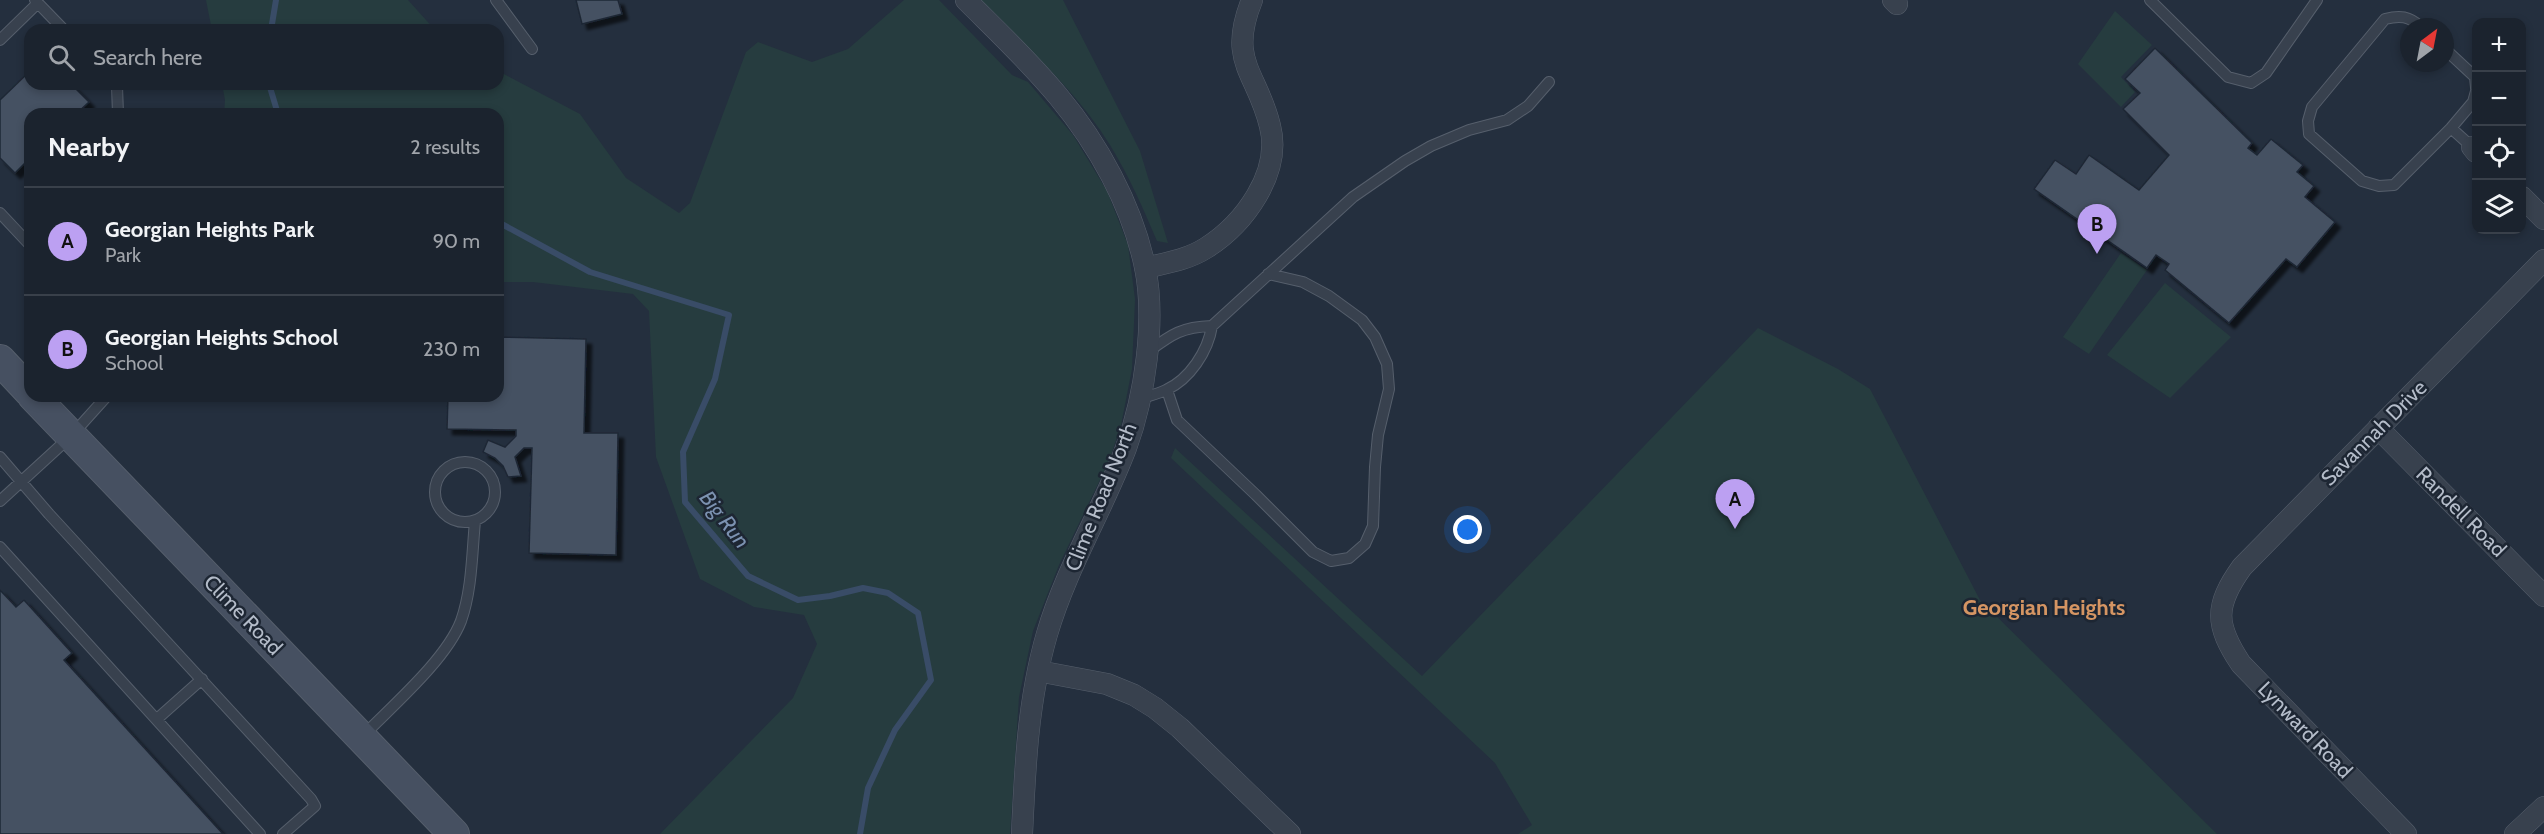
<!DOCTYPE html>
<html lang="en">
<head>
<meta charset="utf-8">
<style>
	:root { --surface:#1b232e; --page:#282f3a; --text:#f1f3f6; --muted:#a0a4aa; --line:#39404a; --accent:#bca0f2 }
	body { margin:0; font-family:Cabin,sans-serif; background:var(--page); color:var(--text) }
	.controls { position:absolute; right:18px; top:18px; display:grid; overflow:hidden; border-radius:12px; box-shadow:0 3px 9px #0003 }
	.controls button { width:54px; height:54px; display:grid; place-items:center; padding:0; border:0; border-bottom:2px solid var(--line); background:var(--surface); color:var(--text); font:30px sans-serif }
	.compass { position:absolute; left:2400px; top:18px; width:54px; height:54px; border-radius:50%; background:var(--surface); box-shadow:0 3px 9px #0003; rotate:32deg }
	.you { position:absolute; left:1468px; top:530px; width:21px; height:21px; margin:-15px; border:4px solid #fff; border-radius:50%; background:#1a73e8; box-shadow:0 0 0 9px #1a73e833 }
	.badge { display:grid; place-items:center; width:39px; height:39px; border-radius:50%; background:var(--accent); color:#111; font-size:20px; font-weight:700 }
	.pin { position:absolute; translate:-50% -50px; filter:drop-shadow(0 2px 3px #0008) }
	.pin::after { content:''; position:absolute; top:32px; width:21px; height:18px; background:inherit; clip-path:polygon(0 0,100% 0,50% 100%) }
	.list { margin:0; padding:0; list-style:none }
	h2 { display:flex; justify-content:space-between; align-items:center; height:78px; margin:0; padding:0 24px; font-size:26px }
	h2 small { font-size:20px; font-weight:400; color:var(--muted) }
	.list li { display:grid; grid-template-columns:39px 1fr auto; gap:18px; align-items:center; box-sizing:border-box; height:108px; padding:0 24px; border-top:2px solid var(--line) }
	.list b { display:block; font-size:22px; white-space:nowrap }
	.list p { margin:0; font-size:20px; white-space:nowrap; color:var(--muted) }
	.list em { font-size:20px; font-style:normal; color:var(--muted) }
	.icon { flex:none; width:33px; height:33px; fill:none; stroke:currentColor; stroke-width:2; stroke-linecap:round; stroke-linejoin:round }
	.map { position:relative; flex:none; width:2544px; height:834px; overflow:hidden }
	.search { position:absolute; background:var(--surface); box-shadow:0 3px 9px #0003; left:24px; top:24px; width:480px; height:66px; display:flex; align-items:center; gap:15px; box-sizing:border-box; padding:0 21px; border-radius:18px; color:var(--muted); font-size:22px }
	.panel { position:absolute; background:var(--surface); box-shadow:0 3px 9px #0003; left:24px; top:108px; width:480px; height:294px; border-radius:18px }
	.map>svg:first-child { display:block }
	.green { fill:#263c3f }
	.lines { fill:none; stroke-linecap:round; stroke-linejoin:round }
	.stream { stroke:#394c67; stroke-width:6 }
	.building { fill:#455162; stroke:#1f2835; stroke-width:1.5; filter:url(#shadow) }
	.service-casing { stroke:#565f6c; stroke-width:12 }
	.minor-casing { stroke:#565f6c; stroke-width:22 }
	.secondary-casing { stroke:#565f6c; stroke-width:32 }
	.service { stroke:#38414e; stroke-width:10 }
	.minor { stroke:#38414e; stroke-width:21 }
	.secondary { stroke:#465061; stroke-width:30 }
	.labels { text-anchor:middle; stroke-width:5; stroke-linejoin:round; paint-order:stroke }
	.street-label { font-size:21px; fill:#b4bcc9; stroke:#1d2633 }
	.water-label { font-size:22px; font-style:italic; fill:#7c92b1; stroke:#1d2633 }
	.neighbourhood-label { font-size:22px; font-weight:bold; fill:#d59563; stroke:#1d2633 }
</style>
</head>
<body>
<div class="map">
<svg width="2544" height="834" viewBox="0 0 2544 834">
	<defs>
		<filter id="shadow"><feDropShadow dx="5.5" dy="5.5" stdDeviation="1.5" flood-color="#0009"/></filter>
	</defs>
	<rect width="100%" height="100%" fill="#242f3e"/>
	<!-- green -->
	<path class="green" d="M206,0H408L435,30H212Z
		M904,0H939L1012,75L1028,82L1073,135L1107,191L1128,245L1135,299L1132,369L1121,425L1109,461L1059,565L1033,631L1019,697L1010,834H660L793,698L817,644L804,615L754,607L700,579L656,457L649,311L633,294L533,282H498V114H224L225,100L222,84H498V71L580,114L626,178L679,213L690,203L746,52L758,42L812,62L848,49Z
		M980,0H1063L1140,151L1168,243L1157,241C1143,208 1129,176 1110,145C1076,90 1025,46 980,0Z
		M2115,11L2152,45L2121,77L2135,92L2121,107L2078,64Z
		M2121,253L2147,270L2089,354L2063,337Z
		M2165,283L2231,337L2170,398L2107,355Z
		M1758,328L1838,369L1870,389L1980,600L2217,834H1518L1532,825L1495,763L1171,458L1175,448L1422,676Z"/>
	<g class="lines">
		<!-- stream -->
		<path class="stream" d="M271,30L276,0
			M269,84L278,114
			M498,222L590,272L729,315L715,379L683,452L685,502L748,576L798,600L830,596L863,588L888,593L918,613L931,680L895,730L868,788L860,834"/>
	</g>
	<!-- building -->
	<path class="building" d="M576,0H618L622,14L582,24Z
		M2155,48L2252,143L2248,148L2257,155L2271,139L2303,165L2297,172L2314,186L2305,197L2335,222L2297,267L2286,259L2229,323L2165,270L2169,264L2156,255L2147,268L2034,189L2055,160L2076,174L2089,155L2139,190L2169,155L2123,109L2140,93L2125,79Z
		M30,71V84H71L89,102L76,114H30V158L15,173L0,158V100Z
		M498,337L586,339L584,433H618L616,555L529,553L532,448H524L515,457L521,476L508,477L503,466L495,458L483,452L488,440L505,447L516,436V430L447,429L448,396H498Z
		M0,590L16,607L24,600L72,653L64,660L223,834H0Z"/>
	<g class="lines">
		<!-- service casing -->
		<g class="service-casing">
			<path id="service" d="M35,0L64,30
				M496,0L532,49
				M2150,0L2228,77L2251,83L2266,73L2317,0
				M2421,27C2409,16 2400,15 2385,19L2312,107L2308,121L2309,134L2362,181L2379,186L2394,185L2451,128L2473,102L2476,91
				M0,40L38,3
				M2445,49L2475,77L2476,88
				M115,84L117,86L118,114
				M2451,128L2472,147
				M0,213L30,245
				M1149,351C1172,334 1182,327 1212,326L1353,197L1405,161L1431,146L1469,130L1507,120L1528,106L1549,82
				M1167,390L1177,420L1256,495L1313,552L1331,561L1349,558L1365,544L1373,526L1375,467L1378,435L1389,389L1387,364L1375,337L1362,320L1329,296L1303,282L1268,274
				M1139,399C1148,396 1158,394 1166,390C1190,379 1208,351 1212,326
				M0,457L49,514L311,799L315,806L283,834
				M435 492a30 30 0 1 1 60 0a30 30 0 1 1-60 0Z
				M0,501L71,436L107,396
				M0,547L260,834
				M157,719L202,679
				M362,737C391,707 446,660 461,621C472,590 472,553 475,521"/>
		</g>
		<!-- minor casing -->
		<g class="minor-casing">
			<path id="minor" d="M966,0C997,31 1030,62 1058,96C1098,144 1132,205 1145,267C1156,321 1145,396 1126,448C1102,511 1066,569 1047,634C1028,699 1025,767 1022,834
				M1893,0L1897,4
				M2472,147L2476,152
				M2522,197L2544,219
				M1145,268C1166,263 1187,260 1206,248C1244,224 1282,173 1270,126C1257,72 1227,62 1252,0
				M2378,428L2544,596
				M1038,671L1107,684L1134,695L1155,708L1180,728L1290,834
				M2406,834L2241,664C2215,625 2214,606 2242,567L2544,260
				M2515,834L2544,807"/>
		</g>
		<!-- secondary casing -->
		<g class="secondary-casing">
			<path id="secondary" d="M0,360L30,392
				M33,396L454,834"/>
		</g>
		<!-- service -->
		<use href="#service" class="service"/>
		<!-- minor -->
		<use href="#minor" class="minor"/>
		<!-- secondary -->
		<use href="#secondary" class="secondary"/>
	</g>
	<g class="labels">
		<!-- street labels -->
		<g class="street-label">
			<text transform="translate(2374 433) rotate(-45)" y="7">Savannah Drive</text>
			<text transform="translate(1101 497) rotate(-68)" y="7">Clime Road North</text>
			<text transform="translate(2461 512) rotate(45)" y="7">Randell Road</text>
			<text transform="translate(243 615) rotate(46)" y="7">Clime Road</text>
			<text transform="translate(2305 730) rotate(46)" y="7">Lynward Road</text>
		</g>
		<!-- water labels -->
		<g class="water-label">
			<text transform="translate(725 519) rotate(52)" y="8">Big Run</text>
		</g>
		<!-- neighbourhood labels -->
		<g class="neighbourhood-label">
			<text x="2044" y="615">Georgian Heights</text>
		</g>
	</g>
</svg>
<div class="controls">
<button>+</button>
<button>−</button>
<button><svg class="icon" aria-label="locate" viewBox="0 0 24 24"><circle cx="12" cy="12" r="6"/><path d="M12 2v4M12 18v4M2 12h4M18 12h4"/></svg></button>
<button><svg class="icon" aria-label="layers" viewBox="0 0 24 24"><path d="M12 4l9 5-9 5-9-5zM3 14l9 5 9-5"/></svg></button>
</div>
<svg class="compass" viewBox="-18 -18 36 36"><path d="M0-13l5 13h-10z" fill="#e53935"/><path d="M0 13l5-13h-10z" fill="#a0a4aa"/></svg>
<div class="you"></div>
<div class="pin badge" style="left:1735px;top:529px">A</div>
<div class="pin badge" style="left:2097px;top:254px">B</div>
<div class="search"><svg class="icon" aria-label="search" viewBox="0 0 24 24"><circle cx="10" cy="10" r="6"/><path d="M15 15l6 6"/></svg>Search here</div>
<section class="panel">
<h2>Nearby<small>2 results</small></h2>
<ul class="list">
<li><span class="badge">A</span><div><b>Georgian Heights Park</b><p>Park</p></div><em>90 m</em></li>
<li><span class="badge">B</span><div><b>Georgian Heights School</b><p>School</p></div><em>230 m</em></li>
</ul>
</section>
</div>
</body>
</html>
